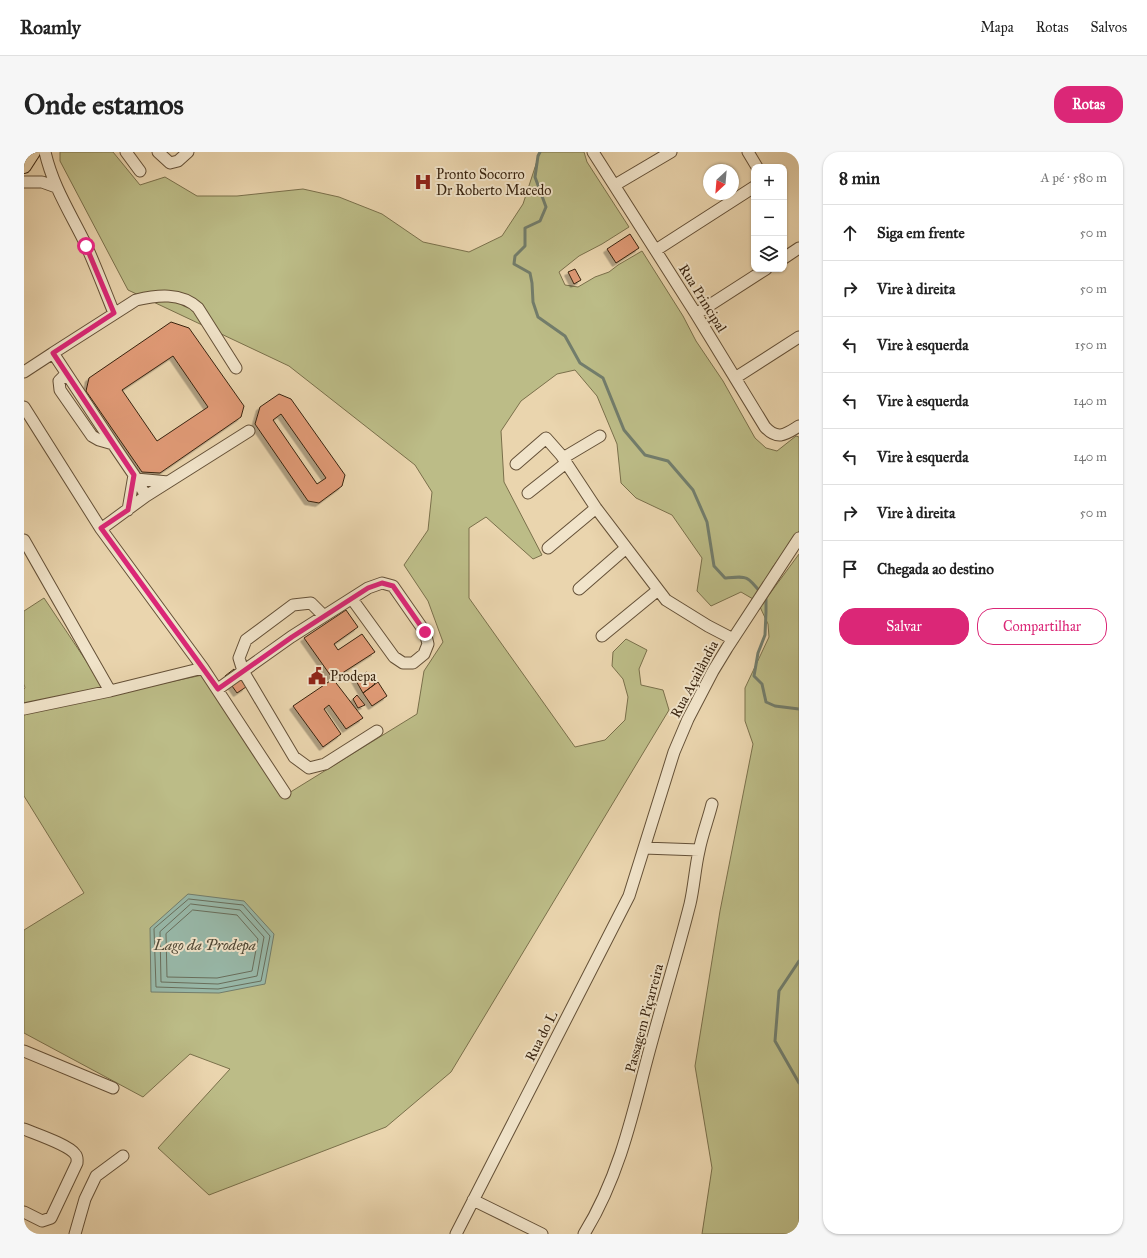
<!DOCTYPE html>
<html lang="pt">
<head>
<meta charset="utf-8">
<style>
	:root { --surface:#fff; --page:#f6f6f6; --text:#222; --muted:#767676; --line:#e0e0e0; --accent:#db2777 }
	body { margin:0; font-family:"IM FELL Great Primer",serif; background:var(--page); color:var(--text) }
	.controls { position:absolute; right:12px; top:12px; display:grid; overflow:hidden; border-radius:8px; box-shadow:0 1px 3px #0004 }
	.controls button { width:36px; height:36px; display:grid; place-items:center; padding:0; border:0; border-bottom:1px solid var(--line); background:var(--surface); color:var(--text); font:20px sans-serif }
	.compass { position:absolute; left:679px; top:12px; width:36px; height:36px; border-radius:50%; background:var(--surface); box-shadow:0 1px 3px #0004; rotate:206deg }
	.stop { position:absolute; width:12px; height:12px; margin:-9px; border:3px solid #db2777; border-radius:50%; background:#fff }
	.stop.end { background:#db2777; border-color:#fff; box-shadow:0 1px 4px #0008 }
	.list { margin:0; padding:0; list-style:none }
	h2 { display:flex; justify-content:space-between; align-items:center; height:52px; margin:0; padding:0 16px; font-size:17px }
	h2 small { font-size:13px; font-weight:400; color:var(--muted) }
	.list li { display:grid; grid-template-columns:26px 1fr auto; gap:12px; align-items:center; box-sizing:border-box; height:56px; padding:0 16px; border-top:1px solid var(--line) }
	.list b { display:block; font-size:15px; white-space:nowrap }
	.list em { font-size:13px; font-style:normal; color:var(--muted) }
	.actions { display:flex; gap:8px; padding:12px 16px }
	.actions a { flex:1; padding:9px 0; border:1px solid var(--accent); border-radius:16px; text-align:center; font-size:14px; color:var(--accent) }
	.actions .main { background:var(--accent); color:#fff }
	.icon { flex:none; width:22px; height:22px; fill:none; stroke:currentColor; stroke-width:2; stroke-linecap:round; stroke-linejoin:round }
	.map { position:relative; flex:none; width:775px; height:1082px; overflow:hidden; border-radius:16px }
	header { display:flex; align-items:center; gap:24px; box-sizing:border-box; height:56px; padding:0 20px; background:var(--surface); border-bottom:1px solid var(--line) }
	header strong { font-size:19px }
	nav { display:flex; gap:22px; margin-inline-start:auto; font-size:14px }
	.intro { display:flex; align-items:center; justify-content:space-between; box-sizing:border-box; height:96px; padding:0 24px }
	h1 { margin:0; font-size:28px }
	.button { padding:10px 18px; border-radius:16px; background:var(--accent); color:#fff; font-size:14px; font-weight:700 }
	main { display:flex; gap:24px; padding:0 24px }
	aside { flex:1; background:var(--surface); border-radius:16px; box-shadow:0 1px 3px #0004 }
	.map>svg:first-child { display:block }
	.green { fill:#bcbc87; stroke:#7a704b }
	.water { fill:#98b9aa; stroke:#727d6c }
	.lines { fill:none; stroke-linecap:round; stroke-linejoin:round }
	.shore { stroke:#686e5c; stroke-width:1 }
	.stream { stroke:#727d6c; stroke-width:3 }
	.building { fill:#e09a76; stroke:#38230f; fill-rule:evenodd; filter:url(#shadow) }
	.minor-casing { stroke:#645037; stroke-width:13 }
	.major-casing { stroke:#38230f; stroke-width:16 }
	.minor { stroke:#f1e4ca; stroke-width:11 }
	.major { stroke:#ead5ae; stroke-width:14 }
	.route { stroke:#db2777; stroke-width:5 }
	.labels { text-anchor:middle; stroke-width:4; stroke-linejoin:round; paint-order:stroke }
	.poi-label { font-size:14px; fill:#38230f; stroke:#f1e4ca; text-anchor:start }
	.street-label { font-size:14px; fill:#38230f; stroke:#f1e4ca }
	.water-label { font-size:15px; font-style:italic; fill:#504836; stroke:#f1e4ca }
</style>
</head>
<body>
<header>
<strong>Roamly</strong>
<nav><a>Mapa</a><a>Rotas</a><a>Salvos</a></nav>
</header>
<div class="intro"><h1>Onde estamos</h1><a class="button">Rotas</a></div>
<main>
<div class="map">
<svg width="775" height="1082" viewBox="0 0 775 1082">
	<defs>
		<filter id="shadow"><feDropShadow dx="-3.5" dy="3.5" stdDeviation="0" flood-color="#0004"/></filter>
	</defs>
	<rect width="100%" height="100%" fill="#ead5ae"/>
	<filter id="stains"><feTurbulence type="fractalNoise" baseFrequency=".005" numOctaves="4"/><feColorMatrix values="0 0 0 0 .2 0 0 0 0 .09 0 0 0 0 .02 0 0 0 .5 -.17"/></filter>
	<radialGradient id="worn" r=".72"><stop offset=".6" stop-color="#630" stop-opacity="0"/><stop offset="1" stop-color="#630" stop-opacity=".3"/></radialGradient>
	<!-- green -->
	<path class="green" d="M36,0H89L116,33L141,25L173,44H213L279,37L315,45L358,62L399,90L445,100L478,84L499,52L516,0H560L563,10L605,75L578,92L555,104L535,120L541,133L554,135L571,125L585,120L594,113L618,99L659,164L672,189L699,229L731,286L742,296L753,299L772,284L775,285V379L748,416L736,440L729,447L717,440L687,454L673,439L678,406L648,363L612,346L597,331L593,292L573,244L551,218L533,222L497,249L477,279L480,330L518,403L509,407L462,365L445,376V446L551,595L581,588L601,568L604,545L599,527L588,514L589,500L602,487L623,498L615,517L617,533L639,538L645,558L427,920L362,975L185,1043L134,996L206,917L166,902L119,945L0,881V778L60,741L0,644V537L1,536L0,532V459L20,446L85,543L183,522L260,644L393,562L400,519L419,490L404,449L380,413L404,378L408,340L391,313L265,214L104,138L36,9Z
		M775,402V1082H678L688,1016L671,914L696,759L729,592L721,569V536L745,485L744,472L736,455Z"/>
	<!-- water -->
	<path class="water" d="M164,742L220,749L250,782L241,832L195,841L127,840L126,776Z"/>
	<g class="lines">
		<!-- shore -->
		<path class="shore" d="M165,747L219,753L246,784L237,829L194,837L132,835L130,777Z
			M167,752L216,758L240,785L233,824L194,832L137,830L136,780Z
			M169,758L213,763L234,787L228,819L193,826L143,825L142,782Z"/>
		<!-- stream -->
		<path class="stream" d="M516,0L514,4L511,25L522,55L516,69L501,76V94L491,104L490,112L506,121L508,131L509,150L514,165L541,184L556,211L579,226L600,278L621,303L644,309L669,338L683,370L690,414L701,426C723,424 723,423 737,441
			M740,445L742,447V460L741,483L734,501L730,524L738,532L742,550L751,554L775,557
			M775,809L755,839L751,889L775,931"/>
	</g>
	<!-- building -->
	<path class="building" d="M606,82L615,96L592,111L583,97Z
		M551,117L557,128L550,132L544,120Z
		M147,170L165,176L220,254L217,265L136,321L118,320L62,239L65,226ZM149,204L184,255L133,289L98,238Z
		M255,242L267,247L321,323L318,334L295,351L284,349L231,272L236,255ZM257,262L302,326L293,332L249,268Z
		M322,458L334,475L310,492L314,498L338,482L351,500L309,527L280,486Z
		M210,517L222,535L213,541L201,524Z
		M343,520L351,532L339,541L331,527Z
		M309,527L339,566L322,577L305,553L300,557L317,582L299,595L269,554Z
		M354,530L363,544L348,554L339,541Z
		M333,543L341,553L334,556L329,547Z"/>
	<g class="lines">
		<!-- minor casing -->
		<g class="minor-casing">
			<path id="minor" d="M21,0C29,35 47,62 62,93C72,115 81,139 90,161
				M102,0L116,19
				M134,0L146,11L154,9L164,0
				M569,0L672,162L741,275C754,289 762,282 775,274
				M724,0L733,15
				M0,30H18L32,35
				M591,33L647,0
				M632,98L730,35
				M760,106L775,96
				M672,162L742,117
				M29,201L112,148C133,143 157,140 174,156L212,216
				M0,220L29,201L89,292
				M42,222L35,229L36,238L68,284L75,288L89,292L110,323L122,344
				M711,226L775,185
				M0,255L77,377L179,516
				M539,306L576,284
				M492,312L522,286L537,303L572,356L642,448L684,474L709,487
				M112,327L144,330
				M504,341L542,311
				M104,358L110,323
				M77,377L122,344L225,279
				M0,388L86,539L179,516L261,641
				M524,396L572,356
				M555,437L602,396
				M300,464L287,451L269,453L222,488L215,506L219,519L270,605L285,616L301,612L353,579
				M578,484L634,438
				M194,537L267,485L344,436L358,431L369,434L401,480L404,492L400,502L389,511H379L370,505L328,447
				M0,557L86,539
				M620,696L675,698
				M0,899L89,936
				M0,977C12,982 45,993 51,1002C54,1005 53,1008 53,1011L27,1066L18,1069L0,1060
				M449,1048L518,1082
				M51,1082L61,1047L72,1024L99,1004
				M432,1082L605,744L650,600L664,567L689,519L703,496L775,386
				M560,1082C592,1030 606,974 621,915C635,861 652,807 666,752C670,735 671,716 675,699C678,683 684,668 688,652"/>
		</g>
		<!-- major casing -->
		<g class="major-casing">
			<path id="major" d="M0,14L9,0"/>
		</g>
		<!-- minor -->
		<use href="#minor" class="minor"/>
		<!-- major -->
		<use href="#major" class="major"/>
	</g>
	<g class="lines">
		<!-- route -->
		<path class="route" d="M62,94L90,161L29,201L110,323L104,358L77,376L194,537L268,485L344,436L358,431L369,434L401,480"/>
	</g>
	<!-- icons -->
	<defs>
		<g id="hospital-bare" transform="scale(1.38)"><path d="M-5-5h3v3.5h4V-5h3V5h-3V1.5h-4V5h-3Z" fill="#8f2418" stroke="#f1e4ca" stroke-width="2.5" paint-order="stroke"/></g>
		<g id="civic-bare" transform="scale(1.38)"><path d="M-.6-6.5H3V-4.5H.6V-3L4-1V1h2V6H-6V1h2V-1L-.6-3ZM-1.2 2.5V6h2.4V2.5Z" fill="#8f2418" stroke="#f1e4ca" stroke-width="2.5" paint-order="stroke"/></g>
	</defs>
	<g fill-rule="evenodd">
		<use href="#hospital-bare" x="399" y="30"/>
		<use href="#civic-bare" x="293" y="524"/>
	</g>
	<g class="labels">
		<!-- poi labels -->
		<g class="poi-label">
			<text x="412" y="27">Pronto Socorro<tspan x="412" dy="16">Dr Roberto Macedo</tspan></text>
			<text x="306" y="529">Prodepa</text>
		</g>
		<!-- street labels -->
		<g class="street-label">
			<text transform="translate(679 146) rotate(58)" y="5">Rua Principal</text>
			<text transform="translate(670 527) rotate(-62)" y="5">Rua Açailândia</text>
			<text transform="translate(620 866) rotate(-75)" y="5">Passagem Piçarreira</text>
			<text transform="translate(517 884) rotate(-63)" y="5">Rua do L</text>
		</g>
		<!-- water labels -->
		<g class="water-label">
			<text x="181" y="798">Lago da Prodepa</text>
		</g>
	</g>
	<rect width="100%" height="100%" filter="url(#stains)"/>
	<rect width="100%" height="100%" fill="url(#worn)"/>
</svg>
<div class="controls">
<button>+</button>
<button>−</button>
<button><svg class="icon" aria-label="layers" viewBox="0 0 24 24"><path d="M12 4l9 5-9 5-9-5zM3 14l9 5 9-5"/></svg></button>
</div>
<svg class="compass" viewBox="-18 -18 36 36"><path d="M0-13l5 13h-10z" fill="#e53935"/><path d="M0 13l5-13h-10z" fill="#767676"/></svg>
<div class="stop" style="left:62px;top:94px"></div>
<div class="stop end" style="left:401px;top:480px"></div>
</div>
<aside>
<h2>8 min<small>A pé · 580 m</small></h2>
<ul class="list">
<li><svg class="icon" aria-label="ahead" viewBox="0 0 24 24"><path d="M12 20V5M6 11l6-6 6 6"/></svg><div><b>Siga em frente</b></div><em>50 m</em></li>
<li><svg class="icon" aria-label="right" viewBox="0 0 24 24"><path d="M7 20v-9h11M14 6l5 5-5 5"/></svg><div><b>Vire à direita</b></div><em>50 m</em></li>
<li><svg class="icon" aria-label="left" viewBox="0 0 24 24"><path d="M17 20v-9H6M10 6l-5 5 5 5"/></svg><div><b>Vire à esquerda</b></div><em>150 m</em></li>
<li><svg class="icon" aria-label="left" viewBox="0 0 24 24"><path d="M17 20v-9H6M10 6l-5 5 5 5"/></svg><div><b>Vire à esquerda</b></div><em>140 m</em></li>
<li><svg class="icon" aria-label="left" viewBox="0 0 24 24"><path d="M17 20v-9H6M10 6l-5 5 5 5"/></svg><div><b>Vire à esquerda</b></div><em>140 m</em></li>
<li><svg class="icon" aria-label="right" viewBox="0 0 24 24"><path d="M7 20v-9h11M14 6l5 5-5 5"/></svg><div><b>Vire à direita</b></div><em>50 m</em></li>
<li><svg class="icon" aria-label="arrive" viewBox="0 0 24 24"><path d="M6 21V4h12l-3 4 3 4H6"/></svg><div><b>Chegada ao destino</b></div></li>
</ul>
<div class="actions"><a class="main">Salvar</a><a>Compartilhar</a></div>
</aside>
</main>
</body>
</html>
